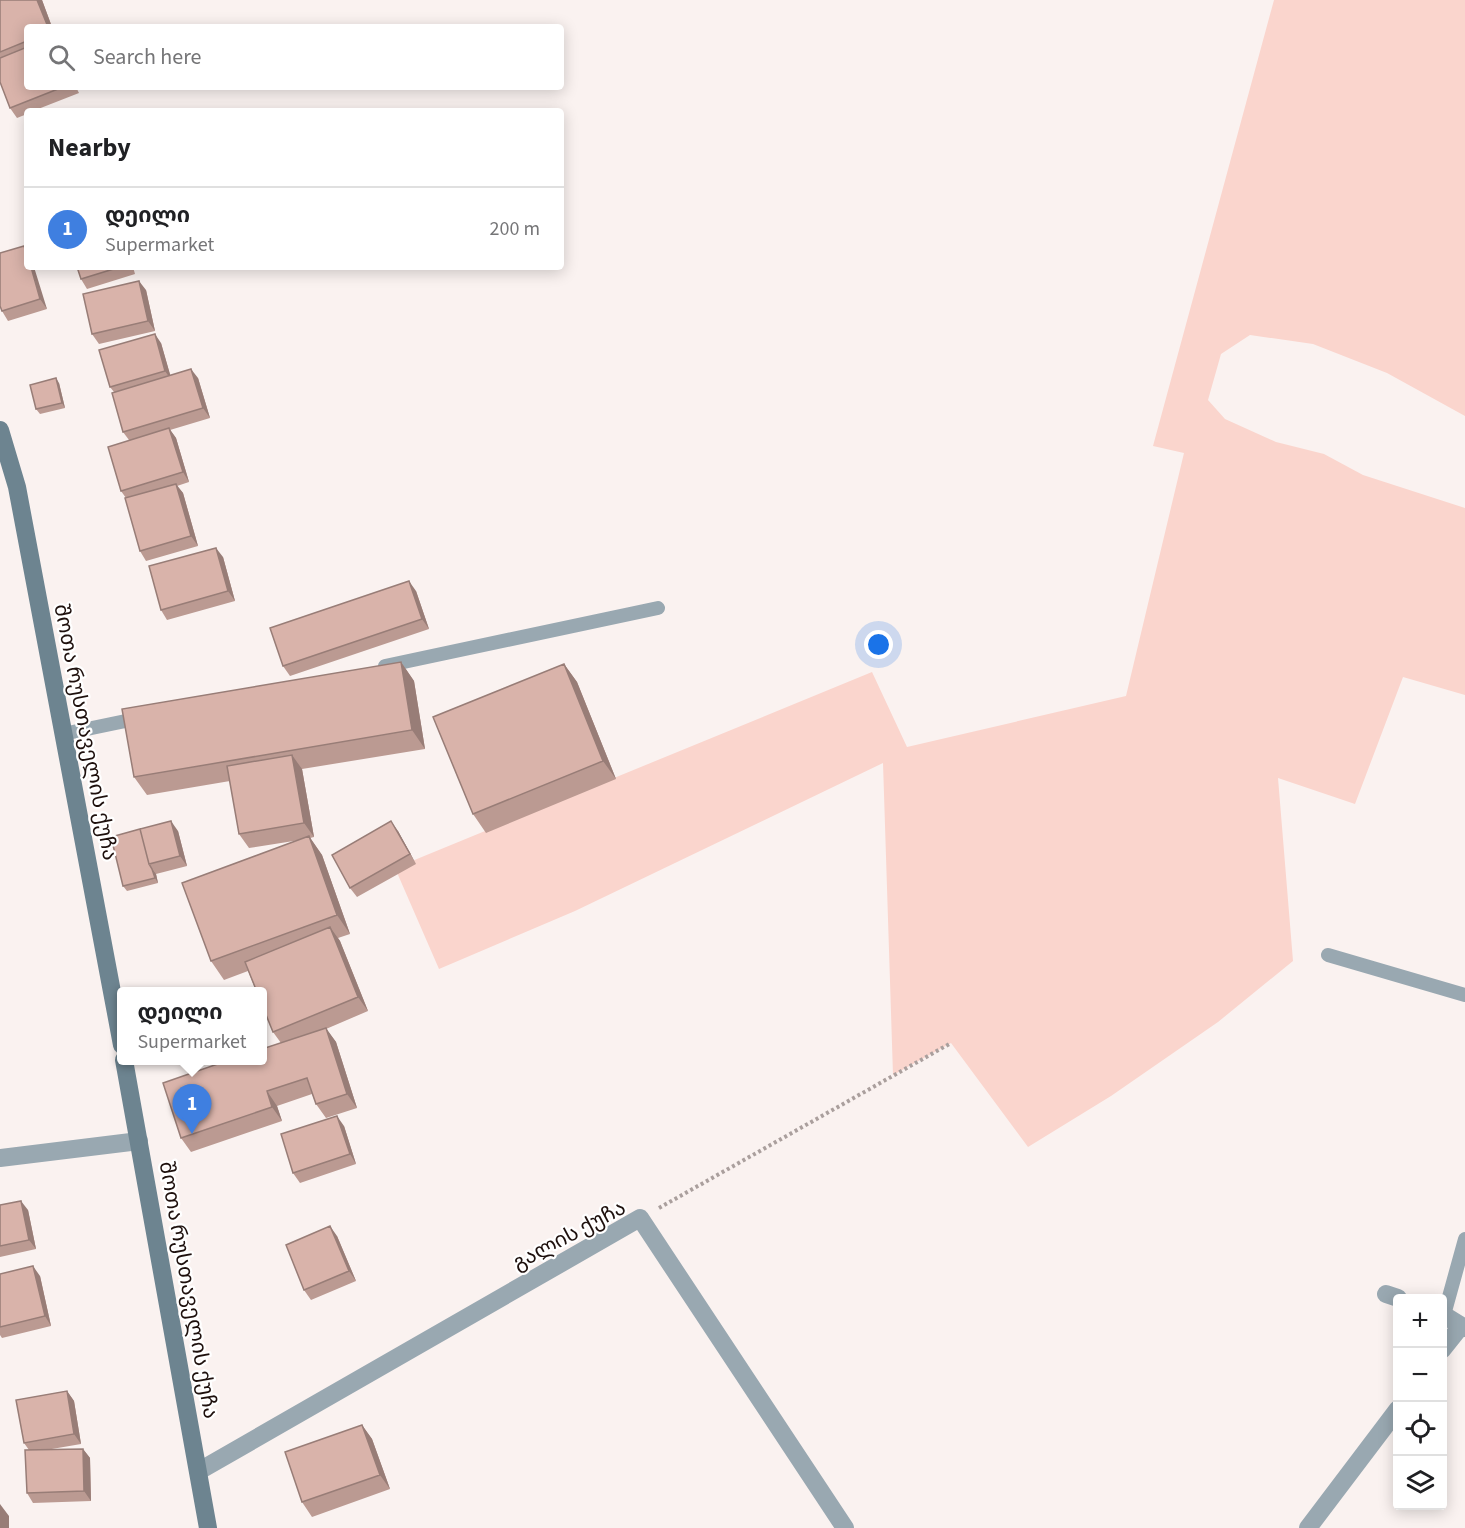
<!DOCTYPE html>
<html lang="en">
<head>
<meta charset="utf-8">
<style>
	:root { --surface:#fff; --page:#f6f6f6; --text:#202124; --muted:#757577; --line:#e0e0e0; --accent:#0479a2 }
	body { margin:0; font-family:"Source Sans 3","Noto Sans Georgian",sans-serif; background:var(--page); color:var(--text) }
	.controls { position:absolute; right:18px; bottom:18px; display:grid; overflow:hidden; border-radius:6px; box-shadow:0 3px 15px #0003 }
	.controls button { width:54px; height:54px; display:grid; place-items:center; padding:0; border:0; border-bottom:2px solid var(--line); background:var(--surface); color:var(--text); font:30px sans-serif }
	.you { position:absolute; left:879px; top:645px; width:21px; height:21px; margin:-15px; border:4px solid #fff; border-radius:50%; background:#1a73e8; box-shadow:0 0 0 9px #1a73e833 }
	.badge { display:grid; place-items:center; width:39px; height:39px; border-radius:50%; background:var(--accent); color:#fff; font-size:20px; font-weight:700 }
	.pin { position:absolute; translate:-50% -50px; filter:drop-shadow(0 2px 3px #0008) }
	.pin::after { content:''; position:absolute; top:32px; width:21px; height:18px; background:inherit; clip-path:polygon(0 0,100% 0,50% 100%) }
	.popup { position:absolute; left:117px; top:987px; width:150px; height:78px; box-sizing:border-box; display:grid; place-content:center; border-radius:6px; background:var(--surface); filter:drop-shadow(0 2px 4px #0005); font-size:20px; white-space:nowrap; color:var(--muted) }
	.popup b { font-size:22px; color:var(--text) }
	.popup::after { content:''; position:absolute; left:50%; top:100%; margin-left:-12px; border:12px solid transparent; border-top-color:var(--surface) }
	.list { margin:0; padding:0; list-style:none }
	h2 { display:flex; justify-content:space-between; align-items:center; height:78px; margin:0; padding:0 24px; font-size:26px }
	h2 small { font-size:20px; font-weight:400; color:var(--muted) }
	.list li { display:grid; grid-template-columns:39px 1fr auto; gap:18px; align-items:center; box-sizing:border-box; height:84px; padding:0 24px; border-top:2px solid var(--line) }
	.list b { display:block; font-size:22px; white-space:nowrap }
	.list p { margin:0; font-size:20px; white-space:nowrap; color:var(--muted) }
	.list em { font-size:20px; font-style:normal; color:var(--muted) }
	.icon { flex:none; width:33px; height:33px; fill:none; stroke:currentColor; stroke-width:2; stroke-linecap:round; stroke-linejoin:round }
	.map { position:relative; flex:none; width:1465px; height:1528px; overflow:hidden }
	.search { position:absolute; background:var(--surface); box-shadow:0 3px 15px #0003; left:24px; top:24px; width:540px; height:66px; display:flex; align-items:center; gap:15px; box-sizing:border-box; padding:0 21px; border-radius:6px; color:var(--muted); font-size:22px }
	.panel { position:absolute; background:var(--surface); box-shadow:0 3px 15px #0003; left:24px; top:108px; width:540px; height:162px; border-radius:6px }
	.map>svg:first-child { display:block }
	.green { fill:#fad5cd }
	.lines { fill:none; stroke-linecap:round; stroke-linejoin:round }
	.path { stroke:#aa9f9d; stroke-width:4; stroke-dasharray:3 3; stroke-linecap:butt }
	.service { stroke:#99a8b1; stroke-width:14 }
	.minor { stroke:#99a8b1; stroke-width:18 }
	.secondary { stroke:#6d8490; stroke-width:18 }
	.wall { fill:#bb9a92 }
	.shaded-wall { fill:#987d77 }
	.building { fill:#d9b3aa; stroke:#987d77; stroke-width:1.5 }
	.labels { text-anchor:middle; stroke-width:4.5; stroke-linejoin:round; paint-order:stroke }
	.street-label { font-size:21px; fill:#1e100d; stroke:#fff }
</style>
</head>
<body>
<div class="map">
<svg width="1465" height="1528" viewBox="0 0 1465 1528">
	<rect width="100%" height="100%" fill="#faf2f0"/>
	<!-- green -->
	<path class="green" d="M1274,0H1465V416L1387,373L1313,344L1250,335L1221,354L1208,400L1225,419L1276,442L1324,454L1363,475L1465,508V695L1403,677L1355,804L1278,778L1293,961L1218,1022L1111,1096L1028,1147L951,1043L893,1075L883,763L575,911L439,969L395,868L872,672L907,747L1126,696L1184,453L1153,446Z"/>
	<g class="lines">
		<!-- path -->
		<path class="path" d="M659,1208L951,1043"/>
		<!-- service -->
		<path class="service" d="M385,666L658,608
			M63,734L140,718
			M1328,955L1465,995
			M1444,1315L1465,1239"/>
		<!-- minor -->
		<path class="minor" d="M0,1158L139,1141
			M1386,1294L1398,1298
			M1442,1314L1465,1328
			M1442,1350L1461,1326
			M199,1471L640,1218L845,1528
			M1308,1528L1398,1409"/>
		<!-- secondary -->
		<path class="secondary" d="M0,430L17,487L122,1045
			M124,1060L208,1528"/>
	</g>
	<!-- wall -->
	<path class="wall" d="M0,0H42L52,27H27V87H76L79,93L33,111H27V114L17,118L10,108L0,82Z
		M24,246L27,250V267L47,309L8,321L2,311Z
		M77,267H133L135,274L87,289L81,279Z
		M146,290L155,331L99,344L92,334Z
		M161,343L170,375L198,378L210,418L170,430L176,438L189,482L177,486L183,493L198,546L146,561L140,551L126,498L121,491L129,440L123,432L114,392L110,387Z
		M59,383L65,408L40,414L36,409Z
		M223,557L235,601L167,620L161,610Z
		M416,591L429,629L290,676L283,666Z
		M401,662L414,681L425,749L302,769L314,837L310,838L322,855L350,934L338,938L340,941L368,1011L326,1029L336,1042L357,1108L326,1118L316,1104L312,1094L277,1106L282,1121L191,1152L181,1138L281,1043L273,1032L248,971L224,980L211,961L300,840L249,848L239,834L230,781L147,795L134,777Z
		M564,664L577,682L616,779L486,833L473,814Z
		M178,831L187,866L156,874L158,883L127,891L123,886Z
		M398,831L416,864L357,897L350,888Z
		M344,1126L356,1164L300,1183L293,1173Z
		M0,1205L28,1210L36,1249L0,1257Z
		M337,1236L356,1281L311,1300L304,1290Z
		M0,1274L40,1276L51,1326L2,1338L0,1335Z
		M67,1391L74,1401L81,1444L46,1450L83,1449L90,1458L91,1501L33,1503L27,1493L29,1450L24,1443Z
		M362,1425L372,1439L390,1489L312,1517L302,1502Z"/>
	<!-- shaded-wall -->
	<path class="shaded-wall" d="M37,0H42L52,27H48Z
		M31,267H34L47,309L40,299Z
		M139,281L146,290L155,331L148,321Z
		M155,334L161,343L172,381L165,371Z
		M191,369L198,378L210,418L203,408Z
		M56,378L59,383L65,408L62,403Z
		M169,428L176,438L189,482L183,472Z
		M176,484L183,493L198,546L191,536Z
		M216,548L223,557L235,601L228,591Z
		M409,581L416,591L429,629L422,619Z
		M401,662L414,681L425,749L412,730Z
		M564,664L577,682L616,779L603,761Z
		M292,755L302,769L314,837L304,823Z
		M171,821L178,831L187,866L180,856Z
		M391,821L398,831L416,864L410,854Z
		M309,836L322,855L350,934L337,915Z
		M152,869L156,874L158,883L155,878Z
		M330,927L340,941L368,1011L358,997Z
		M326,1028L336,1042L357,1108L347,1094Z
		M267,1091L277,1106L282,1121L272,1107Z
		M337,1116L344,1126L356,1164L350,1154Z
		M21,1201L28,1210L36,1249L29,1240Z
		M330,1226L337,1236L356,1281L349,1271Z
		M33,1266L40,1276L51,1326L45,1316Z
		M67,1391L74,1401L81,1444L74,1434Z
		M362,1425L372,1439L390,1489L380,1475Z
		M83,1449L90,1458L91,1501L84,1491Z
		M0,1504L9,1516V1528H0Z"/>
	<!-- building -->
	<path class="building" d="M0,0H37L48,27H27V41L0,52Z
		M27,47V87H63L10,108L0,82V58Z
		M24,246L27,255V267H31L40,299L2,311L0,306V253Z
		M77,267H120L81,279Z
		M139,281L148,321L92,334L83,294Z
		M155,334L165,371L110,387L99,350Z
		M191,369L203,408L123,432L112,393Z
		M56,378L62,403L36,409L30,385Z
		M169,428L183,472L121,491L108,447Z
		M176,484L191,536L140,551L125,498Z
		M216,548L228,591L161,610L149,566Z
		M409,581L422,619L283,666L270,628Z
		M401,662L412,730L134,777L122,709Z
		M564,664L603,761L473,814L433,717Z
		M292,755L304,823L239,834L227,766Z
		M171,821L180,856L149,864L140,829Z
		M391,821L410,854L350,888L332,855Z
		M140,829L149,864L152,869L155,878L123,886L111,837Z
		M309,836L337,915L211,961L182,883Z
		M330,927L358,997L273,1032L262,1005V992H257L245,962Z
		M326,1028L347,1094L316,1104L307,1078L267,1091L272,1107L181,1138L163,1083L229,1060H262V1049Z
		M337,1116L350,1154L293,1173L281,1134Z
		M21,1201L29,1240L0,1246V1205Z
		M330,1226L349,1271L304,1290L286,1245Z
		M33,1266L45,1316L0,1327V1274Z
		M67,1391L74,1434L24,1443L16,1400Z
		M362,1425L380,1475L302,1502L285,1452Z
		M83,1449L84,1491L27,1493L25,1450Z"/>
	<g class="labels">
		<!-- street labels -->
		<g class="street-label">
			<text transform="translate(86 732) rotate(79)" y="7">შოთა რუსთაველის ქუჩა</text>
			<text transform="translate(569 1235) rotate(-28)" y="7">გალის ქუჩა</text>
			<text transform="translate(189 1290) rotate(80)" y="7">შოთა რუსთაველის ქუჩა</text>
		</g>
	</g>
</svg>
<div class="controls">
<button>+</button>
<button>−</button>
<button><svg class="icon" aria-label="locate" viewBox="0 0 24 24"><circle cx="12" cy="12" r="6"/><path d="M12 2v4M12 18v4M2 12h4M18 12h4"/></svg></button>
<button><svg class="icon" aria-label="layers" viewBox="0 0 24 24"><path d="M12 4l9 5-9 5-9-5zM3 14l9 5 9-5"/></svg></button>
</div>
<div class="you"></div>
<div class="pin badge" style="left:192px;top:1134px;background:#3f7fe0">1</div>
<div class="popup"><b>დეილი</b>Supermarket</div>
<div class="search"><svg class="icon" aria-label="search" viewBox="0 0 24 24"><circle cx="10" cy="10" r="6"/><path d="M15 15l6 6"/></svg>Search here</div>
<section class="panel">
<h2>Nearby<small></small></h2>
<ul class="list">
<li><span class="badge" style="background:#3f7fe0">1</span><div><b>დეილი</b><p>Supermarket</p></div><em>200 m</em></li>
</ul>
</section>
</div>
</body>
</html>
